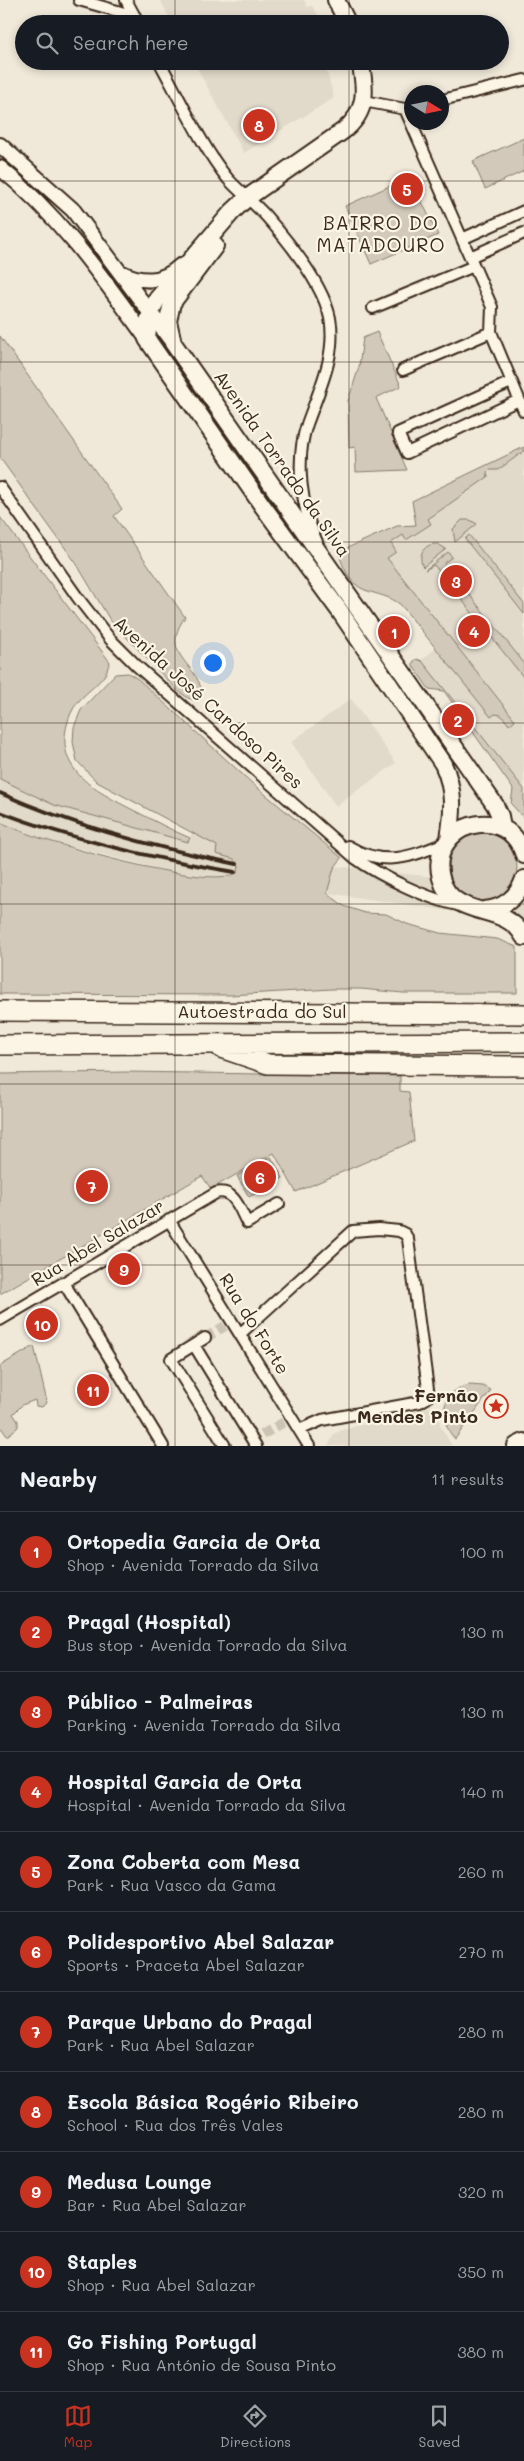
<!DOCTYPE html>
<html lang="en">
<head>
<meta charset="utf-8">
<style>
	:root { --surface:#171b24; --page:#20242c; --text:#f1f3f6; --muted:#9ea1a6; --line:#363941; --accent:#c8321e }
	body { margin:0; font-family:Mali,sans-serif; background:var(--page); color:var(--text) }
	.compass { position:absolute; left:404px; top:85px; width:45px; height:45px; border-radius:50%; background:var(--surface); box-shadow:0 2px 8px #0003; rotate:100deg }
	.you { position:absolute; left:212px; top:662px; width:18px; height:18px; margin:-12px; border:4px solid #fff; border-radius:50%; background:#1a73e8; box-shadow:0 0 0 8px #1a73e833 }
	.badge { display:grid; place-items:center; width:32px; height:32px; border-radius:50%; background:var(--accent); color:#fff; font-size:16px; font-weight:700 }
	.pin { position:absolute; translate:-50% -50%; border:2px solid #fff; box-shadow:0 1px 5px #0006 }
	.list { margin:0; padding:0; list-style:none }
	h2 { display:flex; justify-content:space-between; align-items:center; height:65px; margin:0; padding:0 20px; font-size:21px }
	h2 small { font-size:16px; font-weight:400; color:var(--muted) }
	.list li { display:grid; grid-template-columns:32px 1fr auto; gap:15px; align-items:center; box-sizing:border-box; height:80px; padding:0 20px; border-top:1px solid var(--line) }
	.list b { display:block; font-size:19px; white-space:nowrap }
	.list p { margin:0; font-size:16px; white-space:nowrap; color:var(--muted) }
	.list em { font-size:16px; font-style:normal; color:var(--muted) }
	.icon { flex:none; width:28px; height:28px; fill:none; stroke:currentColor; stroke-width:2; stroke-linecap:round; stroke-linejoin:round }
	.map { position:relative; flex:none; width:524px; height:1446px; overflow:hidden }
	.search { position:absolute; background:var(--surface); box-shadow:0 2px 8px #0003; left:15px; right:15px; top:15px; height:55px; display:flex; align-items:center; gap:12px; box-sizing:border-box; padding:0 18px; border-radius:28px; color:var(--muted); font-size:19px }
	.sheet { height:945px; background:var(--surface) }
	nav { display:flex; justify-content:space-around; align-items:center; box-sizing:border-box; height:70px; border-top:1px solid var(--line); background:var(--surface); font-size:14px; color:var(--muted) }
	nav a { display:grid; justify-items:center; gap:2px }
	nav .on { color:var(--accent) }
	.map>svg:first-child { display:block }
	.built { fill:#e1d9c9 }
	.green { fill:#d2c9ba; stroke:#867a6c }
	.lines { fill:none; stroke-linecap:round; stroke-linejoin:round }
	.minor-tunnel { stroke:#ccc3b4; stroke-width:10; stroke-dasharray:10 5; stroke-linecap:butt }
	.minor-casing { stroke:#3b2a1e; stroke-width:14 }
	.secondary-casing { stroke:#3b2a1e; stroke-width:18 }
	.primary-casing { stroke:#3b2a1e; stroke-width:20 }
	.motorway-casing { stroke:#3b2a1e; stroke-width:22 }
	.minor { stroke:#fcf5e5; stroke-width:10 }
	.secondary { stroke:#fcf5e5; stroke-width:14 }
	.primary { stroke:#fcf5e5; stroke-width:16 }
	.motorway { stroke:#fcf5e5; stroke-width:19 }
	.rail { stroke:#3b2a1e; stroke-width:4 }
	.grid { fill:none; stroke:#3b2a1e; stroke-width:1; stroke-opacity:0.55 }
	.labels { text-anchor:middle; stroke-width:4.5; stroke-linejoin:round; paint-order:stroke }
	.street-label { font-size:18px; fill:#3b2a1e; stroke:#fcf5e5 }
	.poi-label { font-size:18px; font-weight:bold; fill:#3b2a1e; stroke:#fcf5e5; text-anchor:end }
	.neighbourhood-label { font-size:19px; letter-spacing:1px; fill:#3b2a1e; stroke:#fcf5e5 }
</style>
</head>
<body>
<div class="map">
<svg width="524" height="1446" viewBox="0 0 524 1446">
	<rect width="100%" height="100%" fill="#f0e9d9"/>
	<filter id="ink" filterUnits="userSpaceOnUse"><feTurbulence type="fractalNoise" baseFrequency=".02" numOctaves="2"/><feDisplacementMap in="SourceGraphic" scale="10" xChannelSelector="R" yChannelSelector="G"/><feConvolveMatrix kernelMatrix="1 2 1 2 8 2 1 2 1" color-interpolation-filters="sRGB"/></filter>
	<g filter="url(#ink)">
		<!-- built -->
		<path class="built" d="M160,0H304L307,7L312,6L324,24H173Z
			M193,61H324L334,98L244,153Z
			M524,447V818L511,804L513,789L444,691L429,689L413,666L415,660H422L436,648L410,614L397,602L386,596L366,591L356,584L347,574L338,552L397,526L416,525L412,501Z
			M351,699L396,763L336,806L291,742Z
			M0,779L54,805L188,842L193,831L218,846L217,853L524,887V922L213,876L183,875L42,839L0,822Z
			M430,1407L437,1412L441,1427L452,1446H328L334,1434L342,1430Z"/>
		<!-- green -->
		<path class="green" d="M524,138V171L485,189L473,161Z
			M410,177L438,235L371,264L345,206Z
			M377,332L401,386L376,398L407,470L356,472L355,447L349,448L348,401L359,367L363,338Z
			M0,336L122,509L114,516L185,617C157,657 202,663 202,697L197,701L188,698L177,690L110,620L76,563L0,458Z
			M524,447V451L498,470H489L487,472L488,477L428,519L431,524L406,540L403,535L391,543L396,552L387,558L515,720L509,725L501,715L495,714L491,717L401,605C390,596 378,595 365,590C349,584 343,566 338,552L397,526L416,525L412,501Z
			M0,517L110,662C108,666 107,672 104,676C94,689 78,697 71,713C48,768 94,790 135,811C153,820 171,830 190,838L188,842L54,805L0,779Z
			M462,520H470L477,524L455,542L453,529Z
			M469,535L524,604V614L465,539Z
			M438,544L446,549L423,567C417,555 424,543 438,544Z
			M448,552L452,557L444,563L524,663V678L434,565L425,570Z
			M417,659L422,661L524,789V818L511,804L513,789L444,691L429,689L413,666V662Z
			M128,673L138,679L253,784L342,858L334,868L327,893L344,906L365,913L386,914L407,924L440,933L497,939L517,947V993H403L361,989H332L230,995L0,994V822C14,828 29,835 43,839C74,849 216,891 238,872L239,865L234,859L216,854L217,846L97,782L77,761L73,742L74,727L81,710L115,674Z
			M449 867a34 34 0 1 1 68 0a34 34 0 1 1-68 0Z
			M126,1072L400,1076V1091L409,1092L414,1141L296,1192L274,1153L211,1189L202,1176L0,1294V1074Z
			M271,1157L283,1178L249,1197L237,1176Z
			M34,1346L47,1402L42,1407L36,1406L35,1400L22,1405L13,1414L18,1421V1427L7,1436L0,1426V1366Z
			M470,1385L483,1386L491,1390L455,1439C437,1420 441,1389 470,1385Z"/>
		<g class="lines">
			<!-- minor-tunnel -->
			<path class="minor-tunnel" d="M205,1338L225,1326
				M262,1435L284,1422"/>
			<!-- minor casing -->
			<g class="minor-casing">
				<path id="minor" d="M79,0L135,16
					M126,0L139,24
					M159,61C179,97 203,149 228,179C240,192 254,203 266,216C288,241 323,284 330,318C337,355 319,390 307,424C295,460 301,507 317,542
					M442,100L524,80
					M364,101L405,109L412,107
					M405,109L492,307L491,332L524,411
					M462,239L524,211
					M470,257L524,233
					M373,308L474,266
					M403,370L491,332
					M511,382L398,433L407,453L519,400
					M0,487L78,598L110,639L137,666L355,858C380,876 429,900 459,905
					M348,846C384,868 411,857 447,842
					M169,1220L309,1446
					M64,1283L163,1446
					M0,1320L216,1193C234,1188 240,1210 247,1223L279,1204
					M241,1333L353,1231L379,1229L399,1231L405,1234L408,1239L428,1389L427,1398L420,1402L322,1420L299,1430
					M205,1338L171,1359L225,1446
					M194,1345L256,1446"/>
			</g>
			<!-- secondary casing -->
			<g class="secondary-casing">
				<path id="secondary" d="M0,145L73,210L170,339
					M0,168C60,216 102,277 147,339
					M120,272C142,283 162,283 180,266"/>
			</g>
			<!-- primary casing -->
			<g class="primary-casing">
				<path id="primary" d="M336,0L348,24
					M360,61C366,89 368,112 343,131L247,198L232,212L157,299L149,318L147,339L262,505L339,610L443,764C455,790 453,812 449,839
					M215,246L172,303L168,321L173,343L495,805L500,816L502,828
					M524,855C507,800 427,824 441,878C452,921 505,901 524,937
					M484,910C503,909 518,897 524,879
					M516,1446L524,1442"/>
			</g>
			<!-- motorway casing -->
			<g class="motorway-casing">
				<path id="motorway" d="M0,1011L524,1014
					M0,1045L524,1042
					M221,1048L268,1064L524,1066"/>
			</g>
			<!-- minor -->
			<use href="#minor" class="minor"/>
			<!-- secondary -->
			<use href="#secondary" class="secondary"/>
			<!-- primary -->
			<use href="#primary" class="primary"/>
			<!-- motorway -->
			<use href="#motorway" class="motorway"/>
			<!-- rail -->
			<path class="rail" d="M0,793C76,827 156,848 237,864
				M0,812C76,841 155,859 235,872"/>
		</g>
	</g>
	<!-- grid -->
	<path class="grid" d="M175,0V24M349,0V24M175,61V1446M349,61V1446M0,181H524M0,362H524M0,542H524M0,723H524M0,904H524M0,1084H524M0,1265H524"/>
	<!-- icons -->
	<defs>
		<g id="sight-ring" transform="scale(1.25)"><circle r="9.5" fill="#fcf5e5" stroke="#c8321e" stroke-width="1.5"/><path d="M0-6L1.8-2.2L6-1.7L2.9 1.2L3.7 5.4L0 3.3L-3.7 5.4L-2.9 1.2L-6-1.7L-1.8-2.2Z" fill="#c8321e"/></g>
	</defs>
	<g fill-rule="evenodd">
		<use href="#sight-ring" x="496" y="1406"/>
	</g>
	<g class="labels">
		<!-- street labels -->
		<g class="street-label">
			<text transform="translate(282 464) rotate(55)" y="6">Avenida Torrado da Silva</text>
			<text transform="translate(208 703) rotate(42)" y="6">Avenida José Cardoso Pires</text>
			<text x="262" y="1018">Autoestrada do Sul</text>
			<text transform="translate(98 1243) rotate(-31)" y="6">Rua Abel Salazar</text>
			<text transform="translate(254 1324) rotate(58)" y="6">Rua do Forte</text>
		</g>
		<!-- poi labels -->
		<g class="poi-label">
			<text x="478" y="1402">Fernão<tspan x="478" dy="21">Mendes Pinto</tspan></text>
		</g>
		<!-- neighbourhood labels -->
		<g class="neighbourhood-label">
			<text x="381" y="230">BAIRRO DO<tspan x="381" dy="22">MATADOURO</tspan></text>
		</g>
	</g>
</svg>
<svg class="compass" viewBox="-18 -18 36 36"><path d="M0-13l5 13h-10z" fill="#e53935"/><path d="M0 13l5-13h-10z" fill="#9ea1a6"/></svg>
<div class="you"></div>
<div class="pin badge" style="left:394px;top:632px">1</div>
<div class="pin badge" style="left:458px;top:720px">2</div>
<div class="pin badge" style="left:456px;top:581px">3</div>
<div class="pin badge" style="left:474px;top:631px">4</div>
<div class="pin badge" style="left:407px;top:189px">5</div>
<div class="pin badge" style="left:260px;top:1177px">6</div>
<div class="pin badge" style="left:92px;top:1186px">7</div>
<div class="pin badge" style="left:259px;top:125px">8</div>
<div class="pin badge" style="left:124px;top:1269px">9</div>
<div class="pin badge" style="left:42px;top:1324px">10</div>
<div class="pin badge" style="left:93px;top:1390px">11</div>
<div class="search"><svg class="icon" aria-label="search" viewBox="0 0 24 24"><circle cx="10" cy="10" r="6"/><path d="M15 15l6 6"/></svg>Search here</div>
</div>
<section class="sheet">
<h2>Nearby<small>11 results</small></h2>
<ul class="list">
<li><span class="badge">1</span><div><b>Ortopedia Garcia de Orta</b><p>Shop · Avenida Torrado da Silva</p></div><em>100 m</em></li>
<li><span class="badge">2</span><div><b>Pragal (Hospital)</b><p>Bus stop · Avenida Torrado da Silva</p></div><em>130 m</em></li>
<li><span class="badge">3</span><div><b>Público - Palmeiras</b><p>Parking · Avenida Torrado da Silva</p></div><em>130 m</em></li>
<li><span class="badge">4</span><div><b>Hospital Garcia de Orta</b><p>Hospital · Avenida Torrado da Silva</p></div><em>140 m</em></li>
<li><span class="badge">5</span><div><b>Zona Coberta com Mesa</b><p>Park · Rua Vasco da Gama</p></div><em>260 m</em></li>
<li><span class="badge">6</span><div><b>Polidesportivo Abel Salazar</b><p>Sports · Praceta Abel Salazar</p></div><em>270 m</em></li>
<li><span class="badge">7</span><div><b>Parque Urbano do Pragal</b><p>Park · Rua Abel Salazar</p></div><em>280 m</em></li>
<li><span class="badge">8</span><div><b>Escola Básica Rogério Ribeiro</b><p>School · Rua dos Três Vales</p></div><em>280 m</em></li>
<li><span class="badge">9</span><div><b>Medusa Lounge</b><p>Bar · Rua Abel Salazar</p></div><em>320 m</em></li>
<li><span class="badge">10</span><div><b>Staples</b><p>Shop · Rua Abel Salazar</p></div><em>350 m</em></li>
<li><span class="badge">11</span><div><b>Go Fishing Portugal</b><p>Shop · Rua António de Sousa Pinto</p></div><em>380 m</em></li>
</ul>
</section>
<nav>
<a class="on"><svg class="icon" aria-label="map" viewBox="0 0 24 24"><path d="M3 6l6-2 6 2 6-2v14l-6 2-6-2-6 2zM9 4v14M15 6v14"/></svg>Map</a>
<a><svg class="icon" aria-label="directions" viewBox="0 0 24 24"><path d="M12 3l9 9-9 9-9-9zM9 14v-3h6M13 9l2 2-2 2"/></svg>Directions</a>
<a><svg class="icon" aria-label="saved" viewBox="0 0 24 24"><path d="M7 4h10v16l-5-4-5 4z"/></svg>Saved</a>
</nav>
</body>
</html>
